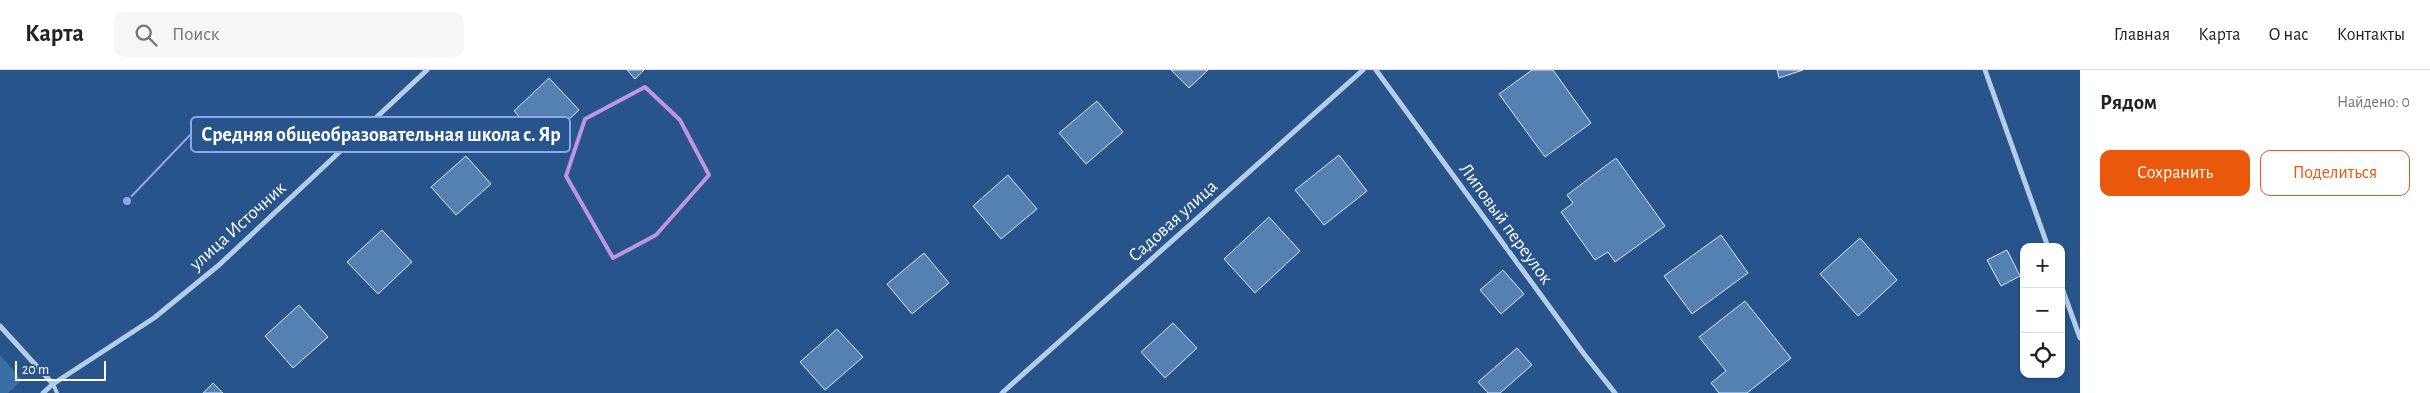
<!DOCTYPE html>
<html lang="ru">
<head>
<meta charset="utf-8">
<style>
	:root { --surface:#fff; --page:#f6f6f6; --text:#202124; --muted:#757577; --line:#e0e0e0; --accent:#ea580c }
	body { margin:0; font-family:"Alegreya Sans",sans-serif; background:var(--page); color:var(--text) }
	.controls { position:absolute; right:15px; bottom:15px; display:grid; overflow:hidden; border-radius:10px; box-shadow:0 1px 4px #0004 }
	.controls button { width:45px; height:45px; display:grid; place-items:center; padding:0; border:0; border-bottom:1px solid var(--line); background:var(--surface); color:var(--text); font:25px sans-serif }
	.scale { position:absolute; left:15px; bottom:12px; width:91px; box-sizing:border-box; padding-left:5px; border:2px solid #fff; border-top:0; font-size:14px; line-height:18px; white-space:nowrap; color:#fff; -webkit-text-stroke:4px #27548a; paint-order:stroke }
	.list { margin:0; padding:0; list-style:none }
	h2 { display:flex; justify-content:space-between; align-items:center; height:65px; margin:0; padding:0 20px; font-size:21px }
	h2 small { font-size:16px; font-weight:400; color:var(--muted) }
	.actions { display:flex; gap:10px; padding:15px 20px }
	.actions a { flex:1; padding:11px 0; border:1px solid var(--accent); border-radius:10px; text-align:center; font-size:18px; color:var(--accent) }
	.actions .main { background:var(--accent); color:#fff }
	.icon { flex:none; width:28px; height:28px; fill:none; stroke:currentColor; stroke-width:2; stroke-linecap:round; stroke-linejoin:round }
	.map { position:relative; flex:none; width:2080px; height:323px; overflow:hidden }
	header { display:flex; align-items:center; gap:30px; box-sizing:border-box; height:70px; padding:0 25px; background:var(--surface); border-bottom:1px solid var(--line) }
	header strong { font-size:24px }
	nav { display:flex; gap:28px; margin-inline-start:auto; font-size:18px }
	.search { width:350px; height:45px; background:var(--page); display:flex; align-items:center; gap:12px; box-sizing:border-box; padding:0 18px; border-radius:10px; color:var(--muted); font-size:19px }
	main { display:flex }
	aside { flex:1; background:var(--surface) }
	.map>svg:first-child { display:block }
	.green { fill:#3c6ea6 }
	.building { fill:#5480b2; stroke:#d9e7f7 }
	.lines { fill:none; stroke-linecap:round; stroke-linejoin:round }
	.lane { stroke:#b5cde9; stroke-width:4 }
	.street { stroke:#b5cde9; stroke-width:5 }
	.marked { fill:none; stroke:#bd96df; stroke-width:4; stroke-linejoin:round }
	.labels { text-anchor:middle; stroke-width:5; stroke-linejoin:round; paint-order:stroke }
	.street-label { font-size:19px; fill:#fff; stroke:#27548a }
	.leader { fill:none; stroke:#8ea6ec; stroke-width:2 }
	.callout-dot { fill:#8ea6ec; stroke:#27548a; stroke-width:2 }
	.callout { fill:#27548a; stroke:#8ea6ec; stroke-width:2 }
	.callout-label { font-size:20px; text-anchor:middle; font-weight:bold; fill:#fff }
</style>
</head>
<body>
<header>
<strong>Карта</strong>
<div class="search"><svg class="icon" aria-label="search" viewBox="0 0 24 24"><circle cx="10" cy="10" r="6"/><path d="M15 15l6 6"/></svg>Поиск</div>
<nav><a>Главная</a><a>Карта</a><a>О нас</a><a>Контакты</a></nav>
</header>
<main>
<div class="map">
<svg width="2080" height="323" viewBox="0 0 2080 323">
	<rect width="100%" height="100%" fill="#27548a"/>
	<!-- green -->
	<path class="green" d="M0,285L22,310L8,323H0Z"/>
	<!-- building -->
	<path class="building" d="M627,0H644L635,9Z
		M1171,0H1208L1189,18Z
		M1532,0H1553L1591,53L1545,87L1499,24Z
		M1777,0H1803L1779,8Z
		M549,8L579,40L544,73L514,41Z
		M1097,31L1123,62L1086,94L1059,63Z
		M1339,85L1367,121L1324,155L1295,120Z
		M466,86L491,114L456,145L431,117Z
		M1616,88L1665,156L1615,192L1608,182L1595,190L1561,142L1573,133L1567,125Z
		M1008,105L1037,139L1001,169L973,136Z
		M1269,147L1300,181L1255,223L1224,189Z
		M382,160L412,192L378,224L347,192Z
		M1721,165L1748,203L1692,244L1664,206Z
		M1860,168L1897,210L1858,246L1820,204Z
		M2007,180L2020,206L2001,216L1987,190Z
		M924,183L949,213L912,244L887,214Z
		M1503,200L1524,224L1501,244L1480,220Z
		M1745,231L1791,288L1747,323H1719L1711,313L1726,301L1699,267Z
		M299,235L328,267L293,298L265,266Z
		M1173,253L1197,278L1165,308L1141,282Z
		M837,259L863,287L825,320L800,292Z
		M1517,278L1532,295L1500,323H1488L1478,312Z
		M213,313L223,323H203Z"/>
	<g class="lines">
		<!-- lane -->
		<path class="lane" d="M53,314L57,323"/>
		<!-- street -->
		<path class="street" d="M1376,0L1584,284L1615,323
			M1985,0L2048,177
			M2061,215L2080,268
			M0,256L53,314
			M43,323L53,314L154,248L219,195L427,0
			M1002,323L1363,0"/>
	</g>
	<!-- marked area -->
	<path class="marked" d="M645,17L680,50L709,105L656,165L613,188L566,106L585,49Z"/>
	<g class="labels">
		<!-- street labels -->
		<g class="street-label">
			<text transform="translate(1172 150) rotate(-42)" y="7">Садовая улица</text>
			<text transform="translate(1507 153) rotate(54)" y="7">Липовый переулок</text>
			<text transform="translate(237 155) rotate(-42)" y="7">улица Источник</text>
		</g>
	</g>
	<!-- callouts -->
	<path class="leader" d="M127 131L191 64"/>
	<circle class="callout-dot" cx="127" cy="131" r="5"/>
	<rect class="callout" x="191" y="47" width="379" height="35" rx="5"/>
	<g class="callout-label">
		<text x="381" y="71">Средняя общеобразовательная школа с. Яр</text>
	</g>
</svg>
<div class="controls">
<button>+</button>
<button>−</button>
<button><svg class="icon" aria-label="locate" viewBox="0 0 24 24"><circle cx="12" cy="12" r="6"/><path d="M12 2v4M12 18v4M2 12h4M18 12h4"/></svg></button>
</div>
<div class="scale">20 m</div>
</div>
<aside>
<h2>Рядом<small>Найдено: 0</small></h2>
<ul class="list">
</ul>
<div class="actions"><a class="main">Сохранить</a><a>Поделиться</a></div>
</aside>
</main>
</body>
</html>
